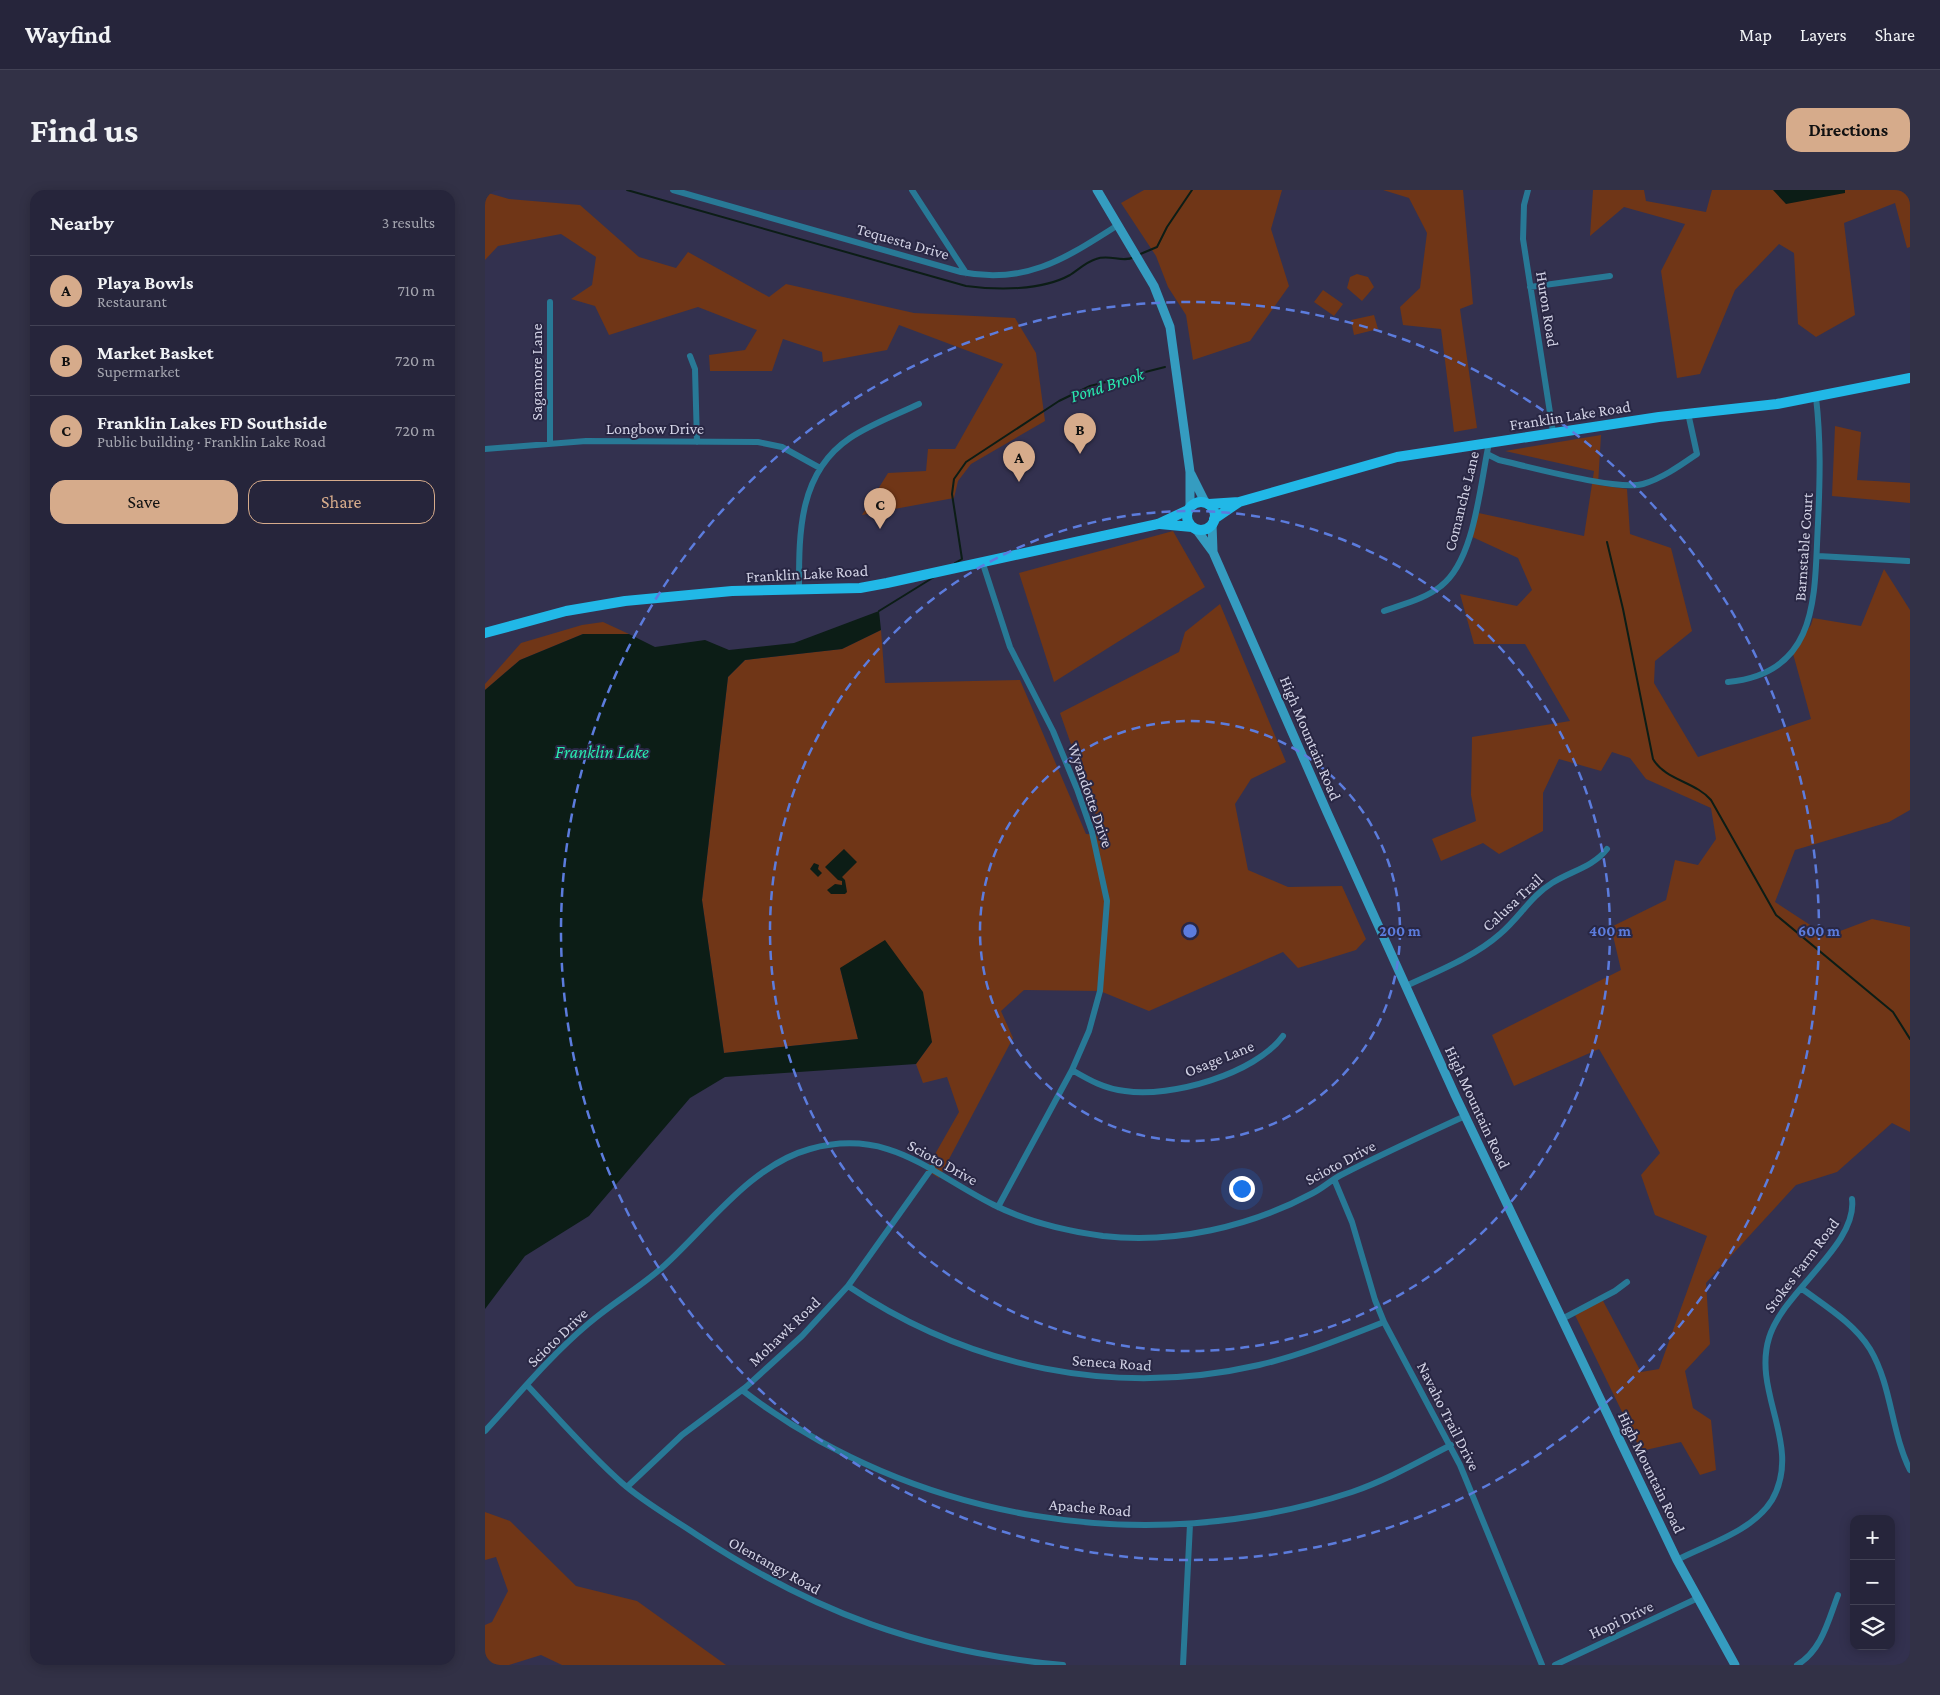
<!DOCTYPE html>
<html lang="en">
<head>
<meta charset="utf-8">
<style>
	:root { --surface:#26253b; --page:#323146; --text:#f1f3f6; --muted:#a4a5af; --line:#424255; --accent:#d6ab8b }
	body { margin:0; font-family:"Crimson Pro",serif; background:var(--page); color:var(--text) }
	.controls { position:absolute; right:15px; bottom:15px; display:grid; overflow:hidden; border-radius:10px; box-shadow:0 2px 12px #0003 }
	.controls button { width:45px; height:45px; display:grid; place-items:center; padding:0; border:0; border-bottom:1px solid var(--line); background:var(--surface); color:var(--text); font:25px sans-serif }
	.you { position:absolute; left:756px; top:998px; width:18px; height:18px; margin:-12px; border:4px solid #fff; border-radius:50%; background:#1a73e8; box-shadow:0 0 0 8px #1a73e833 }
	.badge { display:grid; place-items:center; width:32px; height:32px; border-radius:50%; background:var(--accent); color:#111; font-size:16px; font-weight:700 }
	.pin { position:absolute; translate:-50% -41px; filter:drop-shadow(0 1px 2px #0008) }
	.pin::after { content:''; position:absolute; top:26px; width:18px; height:15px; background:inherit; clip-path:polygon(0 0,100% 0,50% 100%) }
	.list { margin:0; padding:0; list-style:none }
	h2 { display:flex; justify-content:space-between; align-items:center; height:65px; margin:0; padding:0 20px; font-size:21px }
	h2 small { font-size:16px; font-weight:400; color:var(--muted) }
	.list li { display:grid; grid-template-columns:32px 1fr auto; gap:15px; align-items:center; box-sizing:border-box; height:70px; padding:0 20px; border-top:1px solid var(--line) }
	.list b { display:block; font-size:19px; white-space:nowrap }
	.list p { margin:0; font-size:16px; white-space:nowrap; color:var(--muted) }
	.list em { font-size:16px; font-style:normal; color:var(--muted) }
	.actions { display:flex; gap:10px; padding:15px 20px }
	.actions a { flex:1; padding:11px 0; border:1px solid var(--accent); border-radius:15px; text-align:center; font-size:18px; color:var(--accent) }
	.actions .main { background:var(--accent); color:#111 }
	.icon { flex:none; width:28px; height:28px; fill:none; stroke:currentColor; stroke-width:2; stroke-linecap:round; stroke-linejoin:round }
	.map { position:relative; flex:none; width:1425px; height:1475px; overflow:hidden; border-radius:15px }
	header { display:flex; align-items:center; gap:30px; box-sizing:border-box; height:70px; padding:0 25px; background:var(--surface); border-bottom:1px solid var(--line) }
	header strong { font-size:24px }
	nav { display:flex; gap:28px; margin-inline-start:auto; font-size:18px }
	.intro { display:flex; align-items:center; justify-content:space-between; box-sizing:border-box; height:120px; padding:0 30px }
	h1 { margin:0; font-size:35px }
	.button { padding:12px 22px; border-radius:15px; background:var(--accent); color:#111; font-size:18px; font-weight:700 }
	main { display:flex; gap:30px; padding:0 30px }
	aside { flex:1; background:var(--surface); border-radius:15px; box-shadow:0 2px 12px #0003 }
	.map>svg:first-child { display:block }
	.green { fill:#703617 }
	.water { fill:#0c1d16 }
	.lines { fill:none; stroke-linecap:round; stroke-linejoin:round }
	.stream { stroke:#0c1d16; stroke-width:2 }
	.street { stroke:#287996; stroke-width:6 }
	.secondary { stroke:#359cc0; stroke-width:9 }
	.primary { stroke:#21b8e7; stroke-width:10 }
	.ring { fill:none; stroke:#5c7cdd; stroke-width:2.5; stroke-dasharray:9 6 }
	.labels { text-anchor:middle; stroke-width:4; stroke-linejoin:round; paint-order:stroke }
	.street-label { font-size:16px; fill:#d2d2e5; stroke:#292744 }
	.water-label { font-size:18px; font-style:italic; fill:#29e9af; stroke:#292744 }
	.centre { fill:#5c7cdd; stroke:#292744; stroke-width:2.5 }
	.ring-label { font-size:15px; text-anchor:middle; font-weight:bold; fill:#5c7cdd; stroke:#292744; stroke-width:4; stroke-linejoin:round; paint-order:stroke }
</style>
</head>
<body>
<header>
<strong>Wayfind</strong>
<nav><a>Map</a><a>Layers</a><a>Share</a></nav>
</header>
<div class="intro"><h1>Find us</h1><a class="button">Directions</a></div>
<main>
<aside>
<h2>Nearby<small>3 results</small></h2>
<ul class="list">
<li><span class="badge">A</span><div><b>Playa Bowls</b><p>Restaurant</p></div><em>710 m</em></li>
<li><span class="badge">B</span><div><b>Market Basket</b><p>Supermarket</p></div><em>720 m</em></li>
<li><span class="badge">C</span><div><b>Franklin Lakes FD Southside</b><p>Public building · Franklin Lake Road</p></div><em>720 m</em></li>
</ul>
<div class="actions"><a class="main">Save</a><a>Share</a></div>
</aside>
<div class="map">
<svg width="1425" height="1475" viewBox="0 0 1425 1475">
	<rect width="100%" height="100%" fill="#33314f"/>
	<!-- green -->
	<path class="green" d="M659,0H797L786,39L804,96L765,151L708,170L701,125L683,97L671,66L636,13Z
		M898,0H978L988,114L975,119L992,238L969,242L956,139L918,135L915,117L935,98L942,43L924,8Z
		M1108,0H1159L1161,11L1221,22L1227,0H1425V57L1422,58L1410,13L1359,33L1370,125L1331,147L1313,134L1309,63L1294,54L1250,100L1215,184L1192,188L1176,81L1200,34L1139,17L1105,46Z
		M0,2L24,9L95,15L154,67L191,78L203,62L284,107L301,94L429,123L530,128L551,163L560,231L486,274L473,291L469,308L377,325L403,283L441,281L443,259H470L518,174L414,135L402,160L338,172L337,162L298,149L287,181H225L224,165L260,160L272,140L213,117L124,145L110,116L86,109L107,95L111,67L76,44L13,56L0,70Z
		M872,84L883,87L889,97L877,111L862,98L865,87Z
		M838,100L858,114L849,126L829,112Z
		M889,125L893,139L869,145L866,130Z
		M1350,236L1376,242L1372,290L1425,293V313L1347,306Z
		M1116,245L1113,295L1142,299L1145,344L1186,358L1207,441L1170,471L1169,493L1213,567L1326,529L1307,460L1326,435L1328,428L1376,436L1399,379L1425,420V620L1404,632L1310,660L1290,712L1342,746L1387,729L1425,737V942L1407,933L1352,982L1311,995L1221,1093L1225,1154L1200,1181L1208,1218L1226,1230L1231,1280L1215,1285L1196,1252L1156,1261L1089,1123L1117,1109L1156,1182L1174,1179L1222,1046L1170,1025L1156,985L1175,963L1114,859L1029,896L1007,845L1136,780L1126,737L1181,710L1190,670L1213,675L1231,649L1226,618L1161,589L1145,568L1127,562L1116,581L1074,569L1058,603V641L1014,664L998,653L956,671L947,649L991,631L986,605L987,547L1085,531L1040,454H989L975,404L1032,416L1047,400L1033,368L983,345L989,322L1099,346L1109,281L1020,261Z
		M688,341L720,397L569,492L534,383Z
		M735,414L801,572L766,589L750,614L763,680L803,697L857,696L881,749L871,760L813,778L798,762L664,821L615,801L539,800L516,821L528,848L454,988L441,980L474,922L462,887L438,893L431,874L447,852L355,778L373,849L239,863L217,710L243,487L260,470L357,459L396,440L400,493L535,490L601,644L618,645L575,523L694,462L700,442Z
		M118,432L144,444H98L35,470L0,500V494L36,453L97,435Z
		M0,1322L25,1331L91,1396L152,1411L241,1475H77L56,1465L24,1475H0V1435L7,1432L23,1401L11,1367L0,1370Z"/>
	<!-- water -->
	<path class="water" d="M1288,0H1360V3L1301,14Z
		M394,421L396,440L357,459L260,470L243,487L217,710L239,863L373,849L355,778L400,750L438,802L447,852L431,874L240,887L205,908L104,1026L40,1066L0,1119V500L35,470L98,444H144L170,457L220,450L244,460L309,453Z
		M359,659L372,672L357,687L360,690L362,702L360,704H346L342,700L350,694L357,695V691L353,690L340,677Z
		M329,673L334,675L333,679L337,683L333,687L325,679Z"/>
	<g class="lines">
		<!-- stream -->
		<path class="stream" d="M142,0L481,96C512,100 556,101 585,85C593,80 601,72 611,69C624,64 638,73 649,67
			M653,65L672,57L682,37L707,0
			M1122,352L1138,419L1168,569C1180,590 1211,592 1226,610L1291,725L1408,822L1425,849
			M470,373L477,369L467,304L469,289L481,272L574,211L605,196L680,177
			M394,421L449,387"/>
		<!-- street -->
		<path class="street" d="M188,0L476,82C542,95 581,68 633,35
			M427,0L481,83
			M1043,0L1039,15L1038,49L1068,242
			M1045,97L1125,86
			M65,112V253
			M205,166L210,179L212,252
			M0,259L101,251L273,252L297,257L335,278
			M1002,264L1014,270C1045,277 1133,301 1158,294C1178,288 1196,275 1212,264L1203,223
			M1333,366L1423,371
			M498,374L525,457L568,541L592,599L607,642L622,711L615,801L604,841L587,880L513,1017
			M314,400C314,344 313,283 365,248C386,234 411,225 434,214
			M899,421C918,414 940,409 956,396C990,370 995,294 1004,253
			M1243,492C1336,483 1329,403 1333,333C1335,289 1336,252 1331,207
			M921,796C953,781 989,767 1015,744C1034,728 1046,706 1067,693C1086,681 1108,677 1122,659
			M587,880C604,890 620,899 640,901C686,908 770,884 798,846
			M849,989L867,1032L890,1110L899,1132L975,1275L1057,1475
			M363,1096C485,1178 630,1208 774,1175C817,1165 858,1148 899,1132
			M1316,1098C1340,1116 1369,1133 1385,1159C1407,1196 1406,1242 1425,1280
			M1077,1129L1130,1101L1142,1092
			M42,1195C73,1228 103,1263 137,1293C160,1313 187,1328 212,1345C330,1423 437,1462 578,1475
			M257,1200C428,1331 662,1370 867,1302C902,1290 933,1272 966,1255
			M0,1241C33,1205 65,1166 103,1134C127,1113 156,1097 180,1075C223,1036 266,975 325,959C404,937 445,983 509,1015C543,1032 581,1041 618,1046C689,1054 765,1037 828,1003C838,998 846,990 856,985C897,964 939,945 980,926
			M142,1297L197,1245L261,1197L317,1146L363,1096L447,978
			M1192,1370C1223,1354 1268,1341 1287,1310C1318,1256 1267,1203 1284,1148C1298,1101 1373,1055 1367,1009
			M698,1475L705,1334
			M1070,1475L1213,1408
			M1312,1475C1337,1460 1343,1431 1353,1405"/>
		<!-- secondary -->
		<path class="secondary" d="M612,0L669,96L685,137L705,282V317
			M706,284L720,312
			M727,334L728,361
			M711,339L728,362L842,622L970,905L1192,1370L1250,1475"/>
		<!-- primary -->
		<path class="primary" d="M702 326a14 14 0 1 1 28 0a14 14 0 1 1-28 0Z
			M724,314L754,312L912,267L1174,227L1292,214L1425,188
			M729,329L754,312
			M675,334L707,337
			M0,443L81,421L140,411L247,401L375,398L402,393L673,334L703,320"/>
	</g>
	<!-- distance rings -->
	<g class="ring">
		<circle cx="705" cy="741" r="210"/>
		<circle cx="705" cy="741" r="420"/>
		<circle cx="705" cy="741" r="629"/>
	</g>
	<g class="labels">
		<!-- street labels -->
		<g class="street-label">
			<text transform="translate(418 51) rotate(16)" y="6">Tequesta Drive</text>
			<text transform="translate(1063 119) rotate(81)" y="6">Huron Road</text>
			<text transform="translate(51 182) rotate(-90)" y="6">Sagamore Lane</text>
			<text transform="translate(1085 225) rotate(-9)" y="6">Franklin Lake Road</text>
			<text x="170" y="244">Longbow Drive</text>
			<text transform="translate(976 311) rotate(-76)" y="6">Comanche Lane</text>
			<text transform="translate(1318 357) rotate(-86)" y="6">Barnstable Court</text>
			<text transform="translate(322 383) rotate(-3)" y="6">Franklin Lake Road</text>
			<text transform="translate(826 548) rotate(67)" y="6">High Mountain Road</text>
			<text transform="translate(606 605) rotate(71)" y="6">Wyandotte Drive</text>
			<text transform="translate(1027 712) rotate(-43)" y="6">Calusa Trail</text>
			<text transform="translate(734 868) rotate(-22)" y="6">Osage Lane</text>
			<text transform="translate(993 917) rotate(65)" y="6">High Mountain Road</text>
			<text transform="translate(458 972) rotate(29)" y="6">Scioto Drive</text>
			<text transform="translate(855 972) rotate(-28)" y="6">Scioto Drive</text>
			<text transform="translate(1316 1075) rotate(-53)" y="6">Stokes Farm Road</text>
			<text transform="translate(299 1141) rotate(-44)" y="6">Mohawk Road</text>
			<text transform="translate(72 1147) rotate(-44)" y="6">Scioto Drive</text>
			<text transform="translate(627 1172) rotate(4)" y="6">Seneca Road</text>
			<text transform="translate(964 1226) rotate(63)" y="6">Navaho Trail Drive</text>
			<text transform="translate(1167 1282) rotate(64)" y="6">High Mountain Road</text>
			<text transform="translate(605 1317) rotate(5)" y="6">Apache Road</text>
			<text transform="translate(290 1375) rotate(29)" y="6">Olentangy Road</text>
			<text transform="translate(1136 1429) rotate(-25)" y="6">Hopi Drive</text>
		</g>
		<!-- water labels -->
		<g class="water-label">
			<text transform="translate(622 195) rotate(-18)" y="6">Pond Brook</text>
			<text x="117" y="568">Franklin Lake</text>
		</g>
	</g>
	<circle cx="705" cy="741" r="8" class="centre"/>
	<g class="ring-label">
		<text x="915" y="746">200 m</text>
		<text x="1125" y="746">400 m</text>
		<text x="1334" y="746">600 m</text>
	</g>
</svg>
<div class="controls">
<button>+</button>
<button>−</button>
<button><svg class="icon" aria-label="layers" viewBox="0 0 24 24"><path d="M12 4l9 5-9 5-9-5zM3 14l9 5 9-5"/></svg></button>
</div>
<div class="you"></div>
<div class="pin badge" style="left:534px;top:292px">A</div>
<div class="pin badge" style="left:595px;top:264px">B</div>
<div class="pin badge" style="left:395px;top:339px">C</div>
</div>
</main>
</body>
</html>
